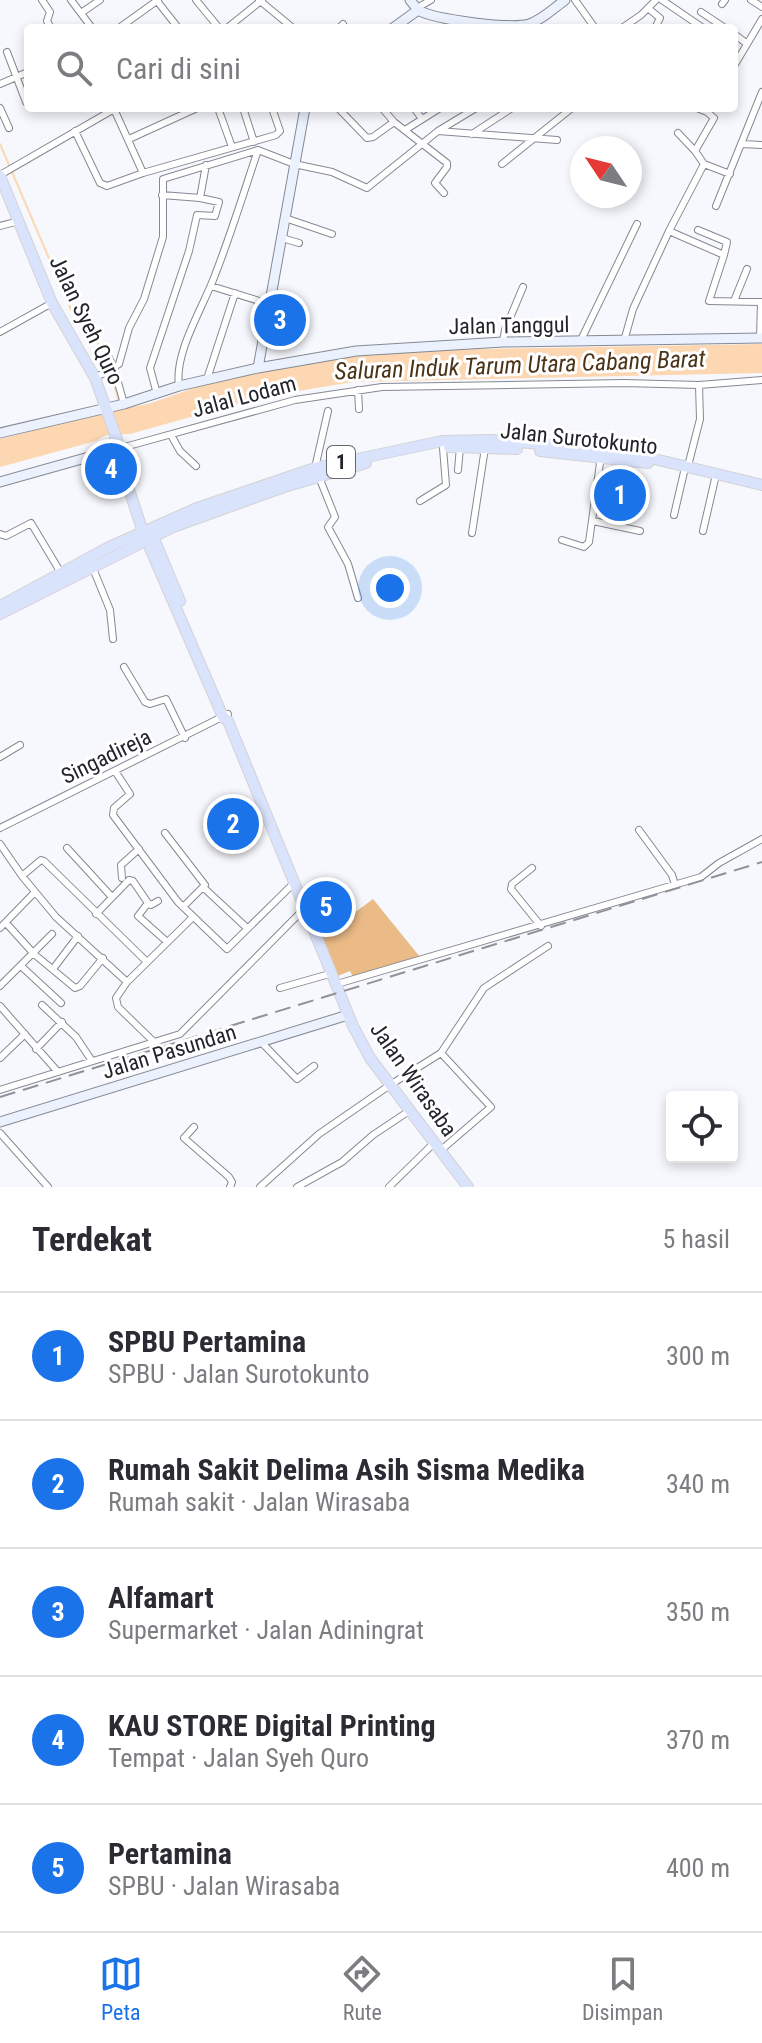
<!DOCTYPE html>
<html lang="id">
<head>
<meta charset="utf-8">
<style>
	:root { --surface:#fff; --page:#f2f2f3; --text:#2b2b33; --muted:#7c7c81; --line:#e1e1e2; --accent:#1a73e8 }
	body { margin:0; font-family:"Roboto Condensed",sans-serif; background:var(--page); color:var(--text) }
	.controls { position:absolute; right:24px; bottom:24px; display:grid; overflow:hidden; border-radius:8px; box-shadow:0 4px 12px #0003 }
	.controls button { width:72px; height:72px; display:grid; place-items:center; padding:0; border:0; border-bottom:2px solid var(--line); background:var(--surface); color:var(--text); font:40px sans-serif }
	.compass { position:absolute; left:570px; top:136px; width:72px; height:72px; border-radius:50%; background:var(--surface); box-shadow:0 4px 12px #0003; rotate:305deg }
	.you { position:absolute; left:390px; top:588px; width:28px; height:28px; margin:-20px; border:6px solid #fff; border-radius:50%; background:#1a73e8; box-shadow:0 0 0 12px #1a73e833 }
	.badge { display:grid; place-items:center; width:52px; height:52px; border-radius:50%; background:var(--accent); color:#fff; font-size:26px; font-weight:700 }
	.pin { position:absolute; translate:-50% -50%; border:4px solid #fff; box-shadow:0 2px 8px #0006 }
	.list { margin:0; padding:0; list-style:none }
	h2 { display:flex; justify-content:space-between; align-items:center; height:104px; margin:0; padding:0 32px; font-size:34px }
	h2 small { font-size:26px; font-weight:400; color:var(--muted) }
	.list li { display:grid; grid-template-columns:52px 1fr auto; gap:24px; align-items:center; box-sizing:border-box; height:128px; padding:0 32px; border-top:2px solid var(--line) }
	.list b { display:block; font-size:30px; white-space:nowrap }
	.list p { margin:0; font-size:26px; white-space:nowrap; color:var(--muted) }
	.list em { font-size:26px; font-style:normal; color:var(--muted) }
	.icon { flex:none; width:44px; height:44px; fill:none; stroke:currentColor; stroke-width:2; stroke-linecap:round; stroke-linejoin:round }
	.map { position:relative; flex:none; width:762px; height:1187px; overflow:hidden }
	.search { position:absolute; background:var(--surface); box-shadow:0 4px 12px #0003; left:24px; right:24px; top:24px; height:88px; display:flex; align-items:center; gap:20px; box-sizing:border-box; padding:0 28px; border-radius:8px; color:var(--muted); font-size:30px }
	.sheet { height:744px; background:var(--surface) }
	nav { display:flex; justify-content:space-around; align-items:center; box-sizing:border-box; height:112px; border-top:2px solid var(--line); background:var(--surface); font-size:22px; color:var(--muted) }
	nav a { display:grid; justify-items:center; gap:4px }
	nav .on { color:var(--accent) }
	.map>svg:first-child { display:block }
	.green { fill:#ebbb87 }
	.water { fill:#fcd7b1 }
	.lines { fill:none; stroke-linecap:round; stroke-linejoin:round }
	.stream { stroke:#fcd7b1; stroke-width:2 }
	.street-casing { stroke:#848993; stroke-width:8 }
	.secondary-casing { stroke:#848993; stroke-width:11 }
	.primary-casing { stroke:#d3d3d4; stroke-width:12 }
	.street { stroke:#fff; stroke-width:6 }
	.secondary { stroke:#ecf1fe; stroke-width:9 }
	.primary { stroke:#dae3fc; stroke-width:10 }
	.rail { stroke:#919297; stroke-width:2; stroke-dasharray:16 8; stroke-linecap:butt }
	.labels { text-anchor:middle; stroke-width:6; stroke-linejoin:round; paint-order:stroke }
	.shield { fill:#fff; stroke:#656669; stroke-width:2 }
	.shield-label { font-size:20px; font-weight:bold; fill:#232429 }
	.street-label { font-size:22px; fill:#232429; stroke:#fff }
	.water-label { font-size:24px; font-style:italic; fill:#4c3317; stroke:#fff }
</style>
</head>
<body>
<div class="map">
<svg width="762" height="1187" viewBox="0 0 762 1187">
	<rect width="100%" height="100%" fill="#f7f8fd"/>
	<!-- green -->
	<path class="green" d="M373,899L420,957L353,977L350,971L338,976L322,937Z"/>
	<!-- water -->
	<path class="water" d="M762,344V373L353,382L262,397L130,434L106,435L96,441L0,467V439L97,414H112L115,411L151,403L208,383L259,370L358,354L422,350Z"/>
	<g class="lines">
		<!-- stream -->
		<path class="stream" d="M0,144L72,312L102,349
			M111,373L119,402"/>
		<!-- street casing -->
		<g class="street-casing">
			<path id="street" d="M42,0L50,12L47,21L51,28
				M71,0L92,28
				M196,0L219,28
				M259,0L293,28
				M575,0L595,28
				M662,0L703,28
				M751,0L762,7
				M157,1L176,25
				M722,4L725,0
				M417,8L431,0
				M649,9L660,18L655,28
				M701,12L725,28
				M81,13L100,0
				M119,28L158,0
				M227,28L262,0
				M339,28L343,24
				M622,28L641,15L656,0
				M734,34L746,43
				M7,52L26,102
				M734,66L762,19
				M0,84L28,72
				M0,108L9,128
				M218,108L232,147
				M338,108L367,138L373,137L394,122
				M382,108L394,122L447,163V167L435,183L444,193
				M414,108L422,119
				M114,109L143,173
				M244,111L254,142
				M405,130L440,108
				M75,131L100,183L107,186L143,173L276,135L280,131L272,108
				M438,131L476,108
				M678,133L695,151
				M472,134L512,108
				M129,139L197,108
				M741,144L762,145
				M502,164L572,108
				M704,164L730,174
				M0,175L116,108
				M200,198L206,165
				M716,206L762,92
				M285,218L332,234
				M0,226L19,221
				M698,230L727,242L724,255
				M669,231L724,255L709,301L761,302L760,338
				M282,238L299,243
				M211,286L269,304
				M734,301L747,269
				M0,332L52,303
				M624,341L633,309L669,231L704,164L695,151L714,118L707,112L697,108
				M503,342L505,330L523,287
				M580,342L637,224
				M104,348L114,368L124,404
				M95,378L119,364L129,328L144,299L163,237V179L258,150L294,164L332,172L367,188L438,131L557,140
				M207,379L235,293
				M179,386C174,352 203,308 215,275C231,234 244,192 258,150
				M358,390L359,409
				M157,394L150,368L189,251L197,215L215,216L219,202L200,198L162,195
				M171,435L180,451L196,466
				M121,448L295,400L382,387L624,383L699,385L762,380
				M688,466L700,419L699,385
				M315,468L328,411
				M458,470L460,447
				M319,477L335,517L328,527L348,564L358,598
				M420,501L446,485L443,448
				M674,515L684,472
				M593,521L640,531
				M703,531L715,479
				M472,533L485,448
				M0,534L6,536L31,523L61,573
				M562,540L584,547L589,542L601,456
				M92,566L110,610L113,639
				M124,667L145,702L150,704L166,699L185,738
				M0,757L20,745
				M115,771L130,794L114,808L113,815L178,902L227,949L294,883
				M0,828L228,714
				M639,830L672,875L675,885
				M165,833L205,885L183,907
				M0,844L22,876L41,860L44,861L147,962
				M67,848L111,896
				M532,868L512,884L511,889L541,926
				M22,876L56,917L127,982
				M122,878L121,865L139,849
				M204,888L247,928
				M158,901L151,905L148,903L138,916L166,941
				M96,914L129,880L133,881L148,903
				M6,923L34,954L75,988L80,986L103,958
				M0,928L35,892
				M21,966L61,1003
				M53,969L78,936
				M337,984L701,877L719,863L762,839
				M0,986L52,934
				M280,988L333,973
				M42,1005L76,1037L92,1061
				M0,1006L58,1072
				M155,1043L118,1007L116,998L127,982L193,917
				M262,1043L297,1079L314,1066
				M36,1049L62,1022
				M0,1058L25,1034
				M0,1090L180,1034L304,909
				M194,1127L184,1138L229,1177L232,1182L230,1187
				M0,1133L48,1187
				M440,1151L491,1107L441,1053
				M260,1187L319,1134L390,1085L441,1053L484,988L548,946
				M297,1187L342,1162L373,1135L409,1111
				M389,1187L434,1143"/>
		</g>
		<!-- secondary casing -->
		<g class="secondary-casing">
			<path id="secondary" d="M410,0L418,10
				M418,10C435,20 510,29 529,24C542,20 554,8 565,0
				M393,28L418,10
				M258,368L305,108
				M0,433L124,404L179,386L258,368L356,351L503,342L762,338
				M0,482L121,448
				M0,1122L348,1015"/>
		</g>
		<!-- primary casing -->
		<g class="primary-casing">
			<path id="primary" d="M0,176L52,303L95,378L119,445
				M115,439L116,450L143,532L223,717L228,721L353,1026L370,1058L468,1187
				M449,447L517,449
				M540,451L648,463
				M152,534L180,601
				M0,606L109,547L197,508L315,468L442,441L491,440L617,450L762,485
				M0,614L173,527L284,487L366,463"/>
		</g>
		<!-- street -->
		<use href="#street" class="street"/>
		<!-- secondary -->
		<use href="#secondary" class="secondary"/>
		<!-- primary -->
		<use href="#primary" class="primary"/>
		<!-- rail -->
		<path class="rail" d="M0,1097L762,862"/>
	</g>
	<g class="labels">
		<!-- shield labels -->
		<rect class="shield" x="327" y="446" width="28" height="32" rx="6"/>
		<g class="shield-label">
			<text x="341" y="469">1</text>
		</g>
		<!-- street labels -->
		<g class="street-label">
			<text transform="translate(87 320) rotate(64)" y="8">Jalan Syeh Quro</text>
			<text transform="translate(509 325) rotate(-1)" y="8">Jalan Tanggul</text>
			<text transform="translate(244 396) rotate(-15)" y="8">Jalal Lodam</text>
			<text transform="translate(579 438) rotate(6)" y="8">Jalan Surotokunto</text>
			<text transform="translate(106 756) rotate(-26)" y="8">Singadireja</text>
			<text transform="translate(169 1051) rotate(-17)" y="8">Jalan Pasundan</text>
			<text transform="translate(414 1079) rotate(55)" y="8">Jalan Wirasaba</text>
		</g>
		<!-- water labels -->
		<g class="water-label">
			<text transform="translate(520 365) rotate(-2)" y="8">Saluran Induk Tarum Utara Cabang Barat</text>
		</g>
	</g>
</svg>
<div class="controls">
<button><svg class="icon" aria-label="locate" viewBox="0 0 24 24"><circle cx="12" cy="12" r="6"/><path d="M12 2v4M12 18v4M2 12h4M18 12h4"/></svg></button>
</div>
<svg class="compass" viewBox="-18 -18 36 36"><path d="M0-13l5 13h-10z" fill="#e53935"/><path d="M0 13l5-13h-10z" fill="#7c7c81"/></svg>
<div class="you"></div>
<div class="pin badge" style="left:620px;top:495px">1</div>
<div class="pin badge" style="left:233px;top:824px">2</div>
<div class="pin badge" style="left:280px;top:320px">3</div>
<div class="pin badge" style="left:111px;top:469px">4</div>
<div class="pin badge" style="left:326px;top:907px">5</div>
<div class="search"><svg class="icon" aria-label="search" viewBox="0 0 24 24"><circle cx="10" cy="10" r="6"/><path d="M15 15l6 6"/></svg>Cari di sini</div>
</div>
<section class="sheet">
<h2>Terdekat<small>5 hasil</small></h2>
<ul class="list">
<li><span class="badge">1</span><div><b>SPBU Pertamina</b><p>SPBU · Jalan Surotokunto</p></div><em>300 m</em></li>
<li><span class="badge">2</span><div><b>Rumah Sakit Delima Asih Sisma Medika</b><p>Rumah sakit · Jalan Wirasaba</p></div><em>340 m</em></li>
<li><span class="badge">3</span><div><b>Alfamart</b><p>Supermarket · Jalan Adiningrat</p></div><em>350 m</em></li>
<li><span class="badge">4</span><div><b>KAU STORE Digital Printing</b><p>Tempat · Jalan Syeh Quro</p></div><em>370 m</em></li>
<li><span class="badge">5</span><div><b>Pertamina</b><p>SPBU · Jalan Wirasaba</p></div><em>400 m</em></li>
</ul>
</section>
<nav>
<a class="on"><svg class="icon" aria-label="map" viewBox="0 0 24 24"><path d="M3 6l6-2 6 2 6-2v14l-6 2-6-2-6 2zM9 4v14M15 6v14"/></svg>Peta</a>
<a><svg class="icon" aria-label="directions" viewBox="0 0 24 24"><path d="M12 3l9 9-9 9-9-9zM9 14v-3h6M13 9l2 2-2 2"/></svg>Rute</a>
<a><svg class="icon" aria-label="saved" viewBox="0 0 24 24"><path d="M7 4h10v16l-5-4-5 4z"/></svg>Disimpan</a>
</nav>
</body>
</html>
